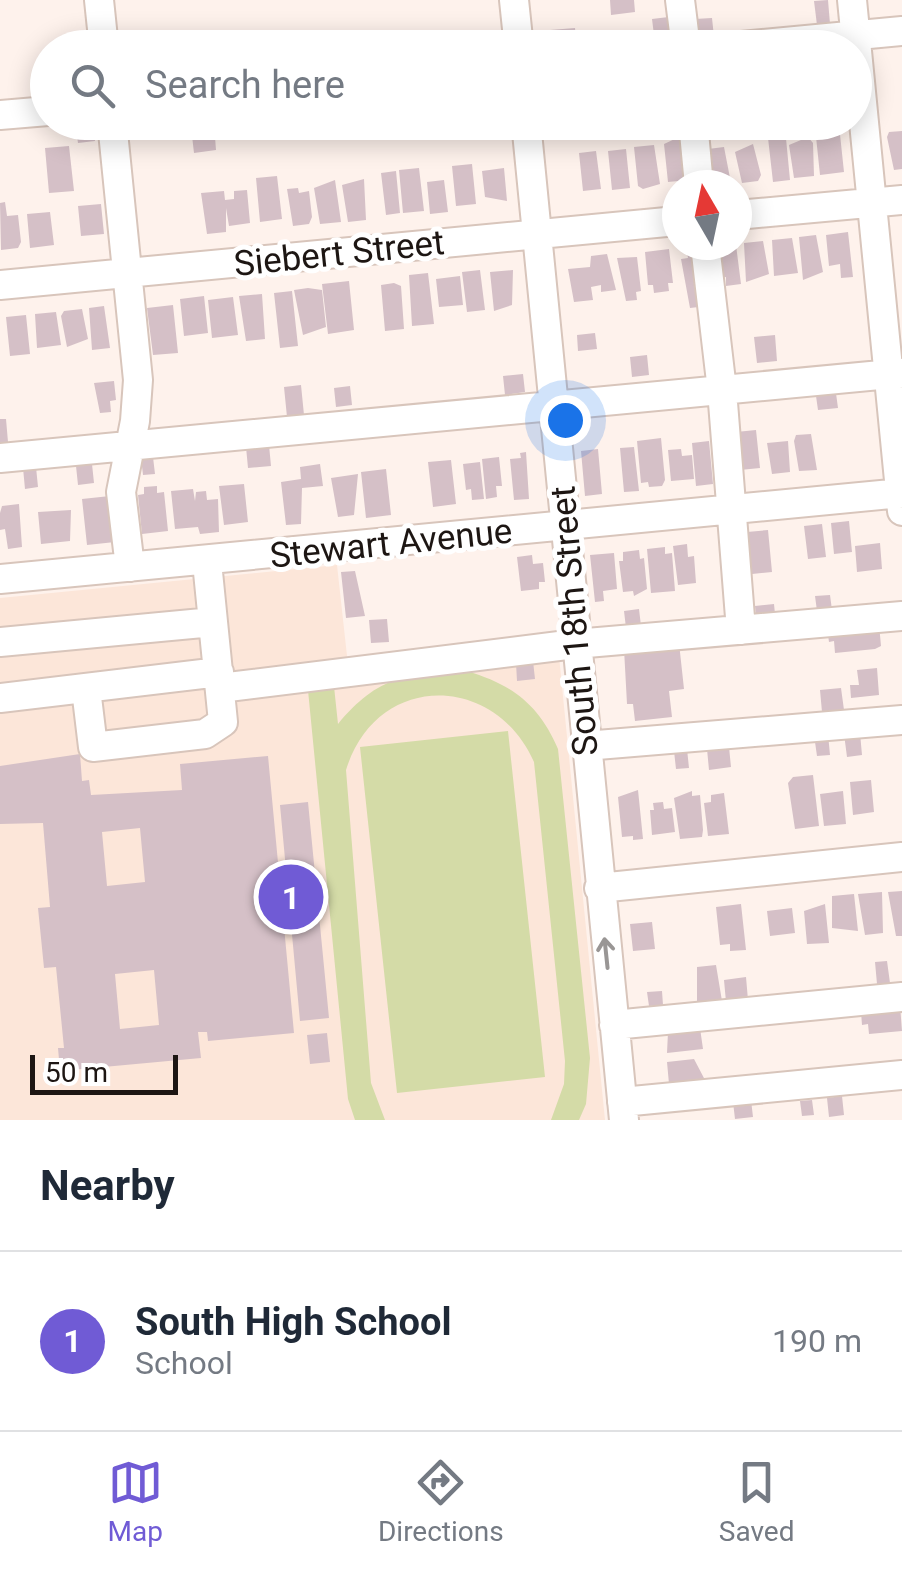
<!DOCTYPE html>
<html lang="en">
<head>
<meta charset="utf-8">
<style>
	:root { --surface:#fff; --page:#f2f2f3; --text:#1f2937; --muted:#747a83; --line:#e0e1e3; --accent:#705bd5 }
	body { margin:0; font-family:Roboto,sans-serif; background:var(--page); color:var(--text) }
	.compass { position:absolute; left:662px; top:170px; width:90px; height:90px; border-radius:50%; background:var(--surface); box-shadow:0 5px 25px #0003; rotate:351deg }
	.scale { position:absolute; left:30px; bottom:25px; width:148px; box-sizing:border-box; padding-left:10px; border:5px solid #1d1613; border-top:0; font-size:28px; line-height:35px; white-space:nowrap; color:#1d1613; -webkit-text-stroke:8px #fff; paint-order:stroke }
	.you { position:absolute; left:565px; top:420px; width:35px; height:35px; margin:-25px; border:8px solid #fff; border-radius:50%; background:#1a73e8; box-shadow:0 0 0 15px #1a73e833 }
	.badge { display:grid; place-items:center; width:65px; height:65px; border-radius:50%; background:var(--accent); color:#fff; font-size:32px; font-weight:700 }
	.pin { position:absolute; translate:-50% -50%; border:5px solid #fff; box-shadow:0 2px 10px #0006 }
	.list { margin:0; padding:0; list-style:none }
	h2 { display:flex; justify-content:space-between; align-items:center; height:130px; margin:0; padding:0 40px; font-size:42px }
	h2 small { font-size:32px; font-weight:400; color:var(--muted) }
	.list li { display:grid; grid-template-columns:65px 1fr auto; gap:30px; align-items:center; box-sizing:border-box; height:180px; padding:0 40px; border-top:2px solid var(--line) }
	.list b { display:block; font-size:38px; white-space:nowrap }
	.list p { margin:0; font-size:32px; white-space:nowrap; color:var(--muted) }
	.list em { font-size:32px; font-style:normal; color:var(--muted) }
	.icon { flex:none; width:55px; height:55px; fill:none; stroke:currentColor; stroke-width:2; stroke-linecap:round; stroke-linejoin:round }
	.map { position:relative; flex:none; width:902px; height:1120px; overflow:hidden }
	.search { position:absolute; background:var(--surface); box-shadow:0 5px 25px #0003; left:30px; right:30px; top:30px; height:110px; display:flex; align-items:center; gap:25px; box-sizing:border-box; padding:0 35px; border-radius:55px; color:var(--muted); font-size:38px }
	.sheet { height:310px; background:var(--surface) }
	nav { display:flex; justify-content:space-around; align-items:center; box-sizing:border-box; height:140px; border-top:2px solid var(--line); background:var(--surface); font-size:28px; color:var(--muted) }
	nav a { display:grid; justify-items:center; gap:5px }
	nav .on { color:var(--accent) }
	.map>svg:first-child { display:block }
	.education { fill:#fce6d9 }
	.green { fill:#d4dba7 }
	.building { fill:#d5c0c7; fill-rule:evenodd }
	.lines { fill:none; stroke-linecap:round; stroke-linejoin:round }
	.minor-casing { stroke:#d8c5bb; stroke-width:32 }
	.minor { stroke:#fff; stroke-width:28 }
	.oneway { stroke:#999695 }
	.labels { text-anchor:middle; stroke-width:10; stroke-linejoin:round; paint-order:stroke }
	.street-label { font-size:35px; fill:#1d1613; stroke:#fff }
</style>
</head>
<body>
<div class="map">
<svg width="902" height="1120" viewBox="0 0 902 1120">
	<rect width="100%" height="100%" fill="#fef2ec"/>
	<!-- education -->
	<path class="education" d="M337,565L349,674L559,656L605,1120H0V598Z"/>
	<!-- green -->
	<path class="green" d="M467,671C513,685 539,705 558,749L590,1058L586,1104L579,1120H551L564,1084L565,1061L534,762C494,672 376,672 346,770L371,1083L385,1120H355L348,1099L307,680L333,677L338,724C379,675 406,674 467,671Z
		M508,731L545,1077L397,1093L360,747Z"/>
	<!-- building -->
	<path class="building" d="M610,0H634L635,12L611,15Z
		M828,0L830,24L817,25L814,1Z
		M677,16L680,40L655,43L652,19Z
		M712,18L714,37L697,39L695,19Z
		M575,28L577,48H552L550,30Z
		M489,34L490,48H473L471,36Z
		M75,122H93L95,141L78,143Z
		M214,124L216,150L194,153L191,127Z
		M839,125L844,172L820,175L815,127Z
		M785,128L790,180L773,182L767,129Z
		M902,131V169L894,170L887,137L889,132Z
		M679,137V143L685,142L689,180L668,182L664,144Z
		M808,137L813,143L814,176L794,178L789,145Z
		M753,144L761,175L758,181L742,183L735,152Z
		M654,145L660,184L643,189L638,186L634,147Z
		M69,146L74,191L49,193L45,148Z
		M724,147L730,178L709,180L708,149Z
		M626,149L630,188L612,190L608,151Z
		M596,151L601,189L583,191L579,153Z
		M472,164L476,204L456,206L452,166Z
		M419,168L424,211L403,213L399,170Z
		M504,168L507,201L485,197L482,171Z
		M396,171L400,213L386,215L381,173Z
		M277,176L282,219L260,222L256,178Z
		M364,179L366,220L348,222L342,185Z
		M335,180L341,222L320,224L314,188Z
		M444,180L448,212L430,214L427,182Z
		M298,188L299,193L309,191L312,217L309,224L293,226L287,189Z
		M247,190L250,223L229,226L226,208V232L207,234L201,193L224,191L225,200L234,199V191Z
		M5,202L7,216L18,215L21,242L18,248L1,250L0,203Z
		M101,204L104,234L81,236L78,206Z
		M50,212L54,245L30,248L27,214Z
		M848,232L853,277L841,278L840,264L829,266L826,235Z
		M816,235L823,272L803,280L799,237Z
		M792,238L798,273L774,276L772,240Z
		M763,241L769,274L746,282L744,243Z
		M714,245H736L741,284L726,286V277L718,278Z
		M669,249L673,283H668L669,291L654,293L653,285H648L645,252Z
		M700,250L707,306L690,308L681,259L688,258L687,252Z
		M607,254L616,290L601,292V285L591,287L593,300L574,302L568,269L590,267L591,256Z
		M637,257L641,291L636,292L637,300L626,301L617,258Z
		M480,270L485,310L467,312L462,272Z
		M513,270L512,305L494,311L490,272Z
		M428,273L434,324L412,326L409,275Z
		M460,276L463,305L439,307L436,279Z
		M349,281L354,330L328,334L322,284Z
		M394,283L401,286L404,329L385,331L381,285Z
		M308,288L322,290L326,327L303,335L294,290Z
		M292,291L298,346L280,348L274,293Z
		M262,294L265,339L246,341L239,296Z
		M204,296L208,333L184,336L180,299Z
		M233,297L238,335L212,338L208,300Z
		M173,305L178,353L153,355L147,308Z
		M104,306L110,348L92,350L89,308Z
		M82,309L88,339L67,347L61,316L64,311Z
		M56,312L61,345L37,348L35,314Z
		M26,315L30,354L10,356L6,317Z
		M595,333L597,349L578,351L577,335Z
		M775,335L777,361L757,363L754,337Z
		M647,355L649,375L632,377L630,357Z
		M523,374L525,392L505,395L503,376Z
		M114,381L116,400L110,401L111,412L100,413L94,383Z
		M301,385L304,415L287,417L284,387Z
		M350,386L352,405L336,407L334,388Z
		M835,386L838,408L818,410L815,389Z
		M0,419H6L8,442L0,443Z
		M756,430L760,468L740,470L736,432Z
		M811,434L817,470L799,471L794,441L796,435Z
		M661,438L665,480L662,486L649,487L648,482L641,483L637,441Z
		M709,441L713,484L696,486L692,443Z
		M788,441L790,472L772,474L767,443Z
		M269,445L271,466L248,468L246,447Z
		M634,447L639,491L624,492L620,448Z
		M598,449L602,494L585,496L581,451Z
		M681,449L682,456L692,455L694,479L671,481L668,450Z
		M526,452L529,499L514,500L510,459L521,458L520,453Z
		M153,457L155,474L143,475L141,458Z
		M499,457L502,486H496L497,497L486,499L482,459Z
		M451,460L456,504L433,507L428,462Z
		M480,462L484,499L472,500L471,489L466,490L463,464Z
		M92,464L94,483L78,485L76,466Z
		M320,464L323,486L302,488L301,524L286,525L281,482L301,479L300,467Z
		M36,467L38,487L25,489L23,468Z
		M386,469L391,515L366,518L361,472Z
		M358,474L354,515L338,517L331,478Z
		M244,484L248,522L224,525L219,486Z
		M157,486V493L164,492L168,531L142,534L138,495L144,494V487Z
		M193,489L195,501L196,492L206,491L207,500L218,499L219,532L200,534L198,527L175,529L171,491Z
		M110,496L115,542L87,545L82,499Z
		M19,504L22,547L8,549L5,529L0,530V513L2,506Z
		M71,510L70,541L41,544L38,512Z
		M849,521L852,552L834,554L831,523Z
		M822,524L826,557L808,559L804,526Z
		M768,530L772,572L752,574L747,532Z
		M880,543L882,569L857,572L855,546Z
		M687,544L688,557L694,556L696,583L678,585L673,546Z
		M665,547V554L672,553L675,591L651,593L647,549Z
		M639,550L640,559L644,558L647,589L634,596L633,591L623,592L619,561H623V552Z
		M614,553L617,589L603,591L604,601L595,602L590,555Z
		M532,555L533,564L543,563L545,582H539V589L521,591L517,557Z
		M355,571L365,616L346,618L341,572Z
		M830,595L832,610L817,611L815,596Z
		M774,604L775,614L756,616L755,606Z
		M639,609L641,626L626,628L624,611Z
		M387,619L389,642L371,643L369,620Z
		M879,624L881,646L875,649L835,653L834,641L829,642L827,628Z
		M679,643L684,689L669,691L672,717L635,721L633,704H627L624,649Z
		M533,661L535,679L517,681L516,663Z
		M877,668L879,695L851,698L850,685H859L857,670Z
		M841,688L844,710L822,712L820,690Z
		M860,733L862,755L847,757L844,734Z
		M828,734L830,755L817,756L814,735Z
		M729,747L731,767L709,770L707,749Z
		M687,749L689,768L676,769L674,751Z
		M80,754L82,781L89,780L91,795L182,790L180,764L268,756L294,1033L208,1041L207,1032H198L201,1058L60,1071L58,1048H64L56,967L44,968L38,908L50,907L43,823L0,824V766ZM140,828L145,882L107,886L102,832ZM154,970L159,1025L120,1029L115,974Z
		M813,775L819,826L795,829L788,783L793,777Z
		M871,780L874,812L853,815L850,782Z
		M638,790L643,839L633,840V836L622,837L618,797Z
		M692,791V796L700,795L703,830L702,837L680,839L674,798Z
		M843,791L846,824L824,826L820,794Z
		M724,793L729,834L708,836L704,803L711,802V795Z
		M308,802L329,1018L300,1021L280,805Z
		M663,802L664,809L672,808L675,832L652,835L650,810H654L653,803Z
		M902,891V936H896L888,892Z
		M882,892L883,933L865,935L858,894Z
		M854,894L858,931L832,928V896Z
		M741,904L746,950L730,951V944L720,945L716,907Z
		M825,904L829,943L807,944L804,911Z
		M792,908L795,933L770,936L767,911Z
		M652,922L655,949L633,951L630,924Z
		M887,961L890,983L877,984L875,962Z
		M716,965L722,1001L697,1004V967Z
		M746,977L748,1000L726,1002L724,980Z
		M662,991L663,1005L649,1006L647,992Z
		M900,1005L902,1031L869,1034L868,1024L862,1025L861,1012Z
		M700,1028L703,1049L667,1053L668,1032Z
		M327,1033L330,1062L310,1064L307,1035Z
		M694,1059L705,1080L669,1084L667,1062Z
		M842,1096L844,1115L829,1117L827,1098Z
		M751,1100L753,1117L735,1119L733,1102Z
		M812,1100L814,1115L802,1116L800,1101Z"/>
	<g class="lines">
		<!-- minor casing -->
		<g class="minor-casing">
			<path id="minor" d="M99,0L104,48
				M514,0L519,48
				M680,0L686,48
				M852,0L902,511
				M720,48L902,31
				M0,115L48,111
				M112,122L138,380L135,421L121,492L130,567
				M526,122L624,1120
				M693,122L699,185
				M737,215L902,200
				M705,245L722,390L741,630
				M0,285L677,221
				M0,458L902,373
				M0,579L902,493
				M0,642L213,622
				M220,688L575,644L902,616
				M86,689L93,747L205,734L223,722L207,562
				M0,698L219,672
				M585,746L902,720
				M599,888L902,857
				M614,1025L902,997
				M622,1102L902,1075"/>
		</g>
		<!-- minor -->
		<use href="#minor" class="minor"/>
	</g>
	<!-- one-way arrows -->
	<defs><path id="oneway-shaft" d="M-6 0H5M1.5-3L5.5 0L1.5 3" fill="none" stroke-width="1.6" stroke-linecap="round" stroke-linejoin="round" transform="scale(2.5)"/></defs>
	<use class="oneway" href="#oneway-shaft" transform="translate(606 953) rotate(-96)"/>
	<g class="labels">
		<!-- street labels -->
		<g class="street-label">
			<text transform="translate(339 253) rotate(-6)" y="12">Siebert Street</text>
			<text transform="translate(391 543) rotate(-6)" y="12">Stewart Avenue</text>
			<text transform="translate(574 621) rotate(-95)" y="12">South 18th Street</text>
		</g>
	</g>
</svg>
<svg class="compass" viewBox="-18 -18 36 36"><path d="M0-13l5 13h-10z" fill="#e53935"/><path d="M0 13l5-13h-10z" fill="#747a83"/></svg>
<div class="scale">50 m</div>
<div class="you"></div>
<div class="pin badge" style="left:291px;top:897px">1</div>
<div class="search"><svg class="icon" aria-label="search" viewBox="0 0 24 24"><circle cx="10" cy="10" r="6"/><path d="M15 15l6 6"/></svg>Search here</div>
</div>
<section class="sheet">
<h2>Nearby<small></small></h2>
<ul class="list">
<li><span class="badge">1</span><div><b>South High School</b><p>School</p></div><em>190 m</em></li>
</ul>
</section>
<nav>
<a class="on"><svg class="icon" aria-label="map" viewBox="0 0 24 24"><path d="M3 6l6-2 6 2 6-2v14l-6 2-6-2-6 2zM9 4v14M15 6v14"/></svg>Map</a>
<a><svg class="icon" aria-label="directions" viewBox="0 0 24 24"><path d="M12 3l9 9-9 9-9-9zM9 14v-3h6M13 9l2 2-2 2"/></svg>Directions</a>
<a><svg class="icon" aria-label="saved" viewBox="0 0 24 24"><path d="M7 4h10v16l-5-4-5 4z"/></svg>Saved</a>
</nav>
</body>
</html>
